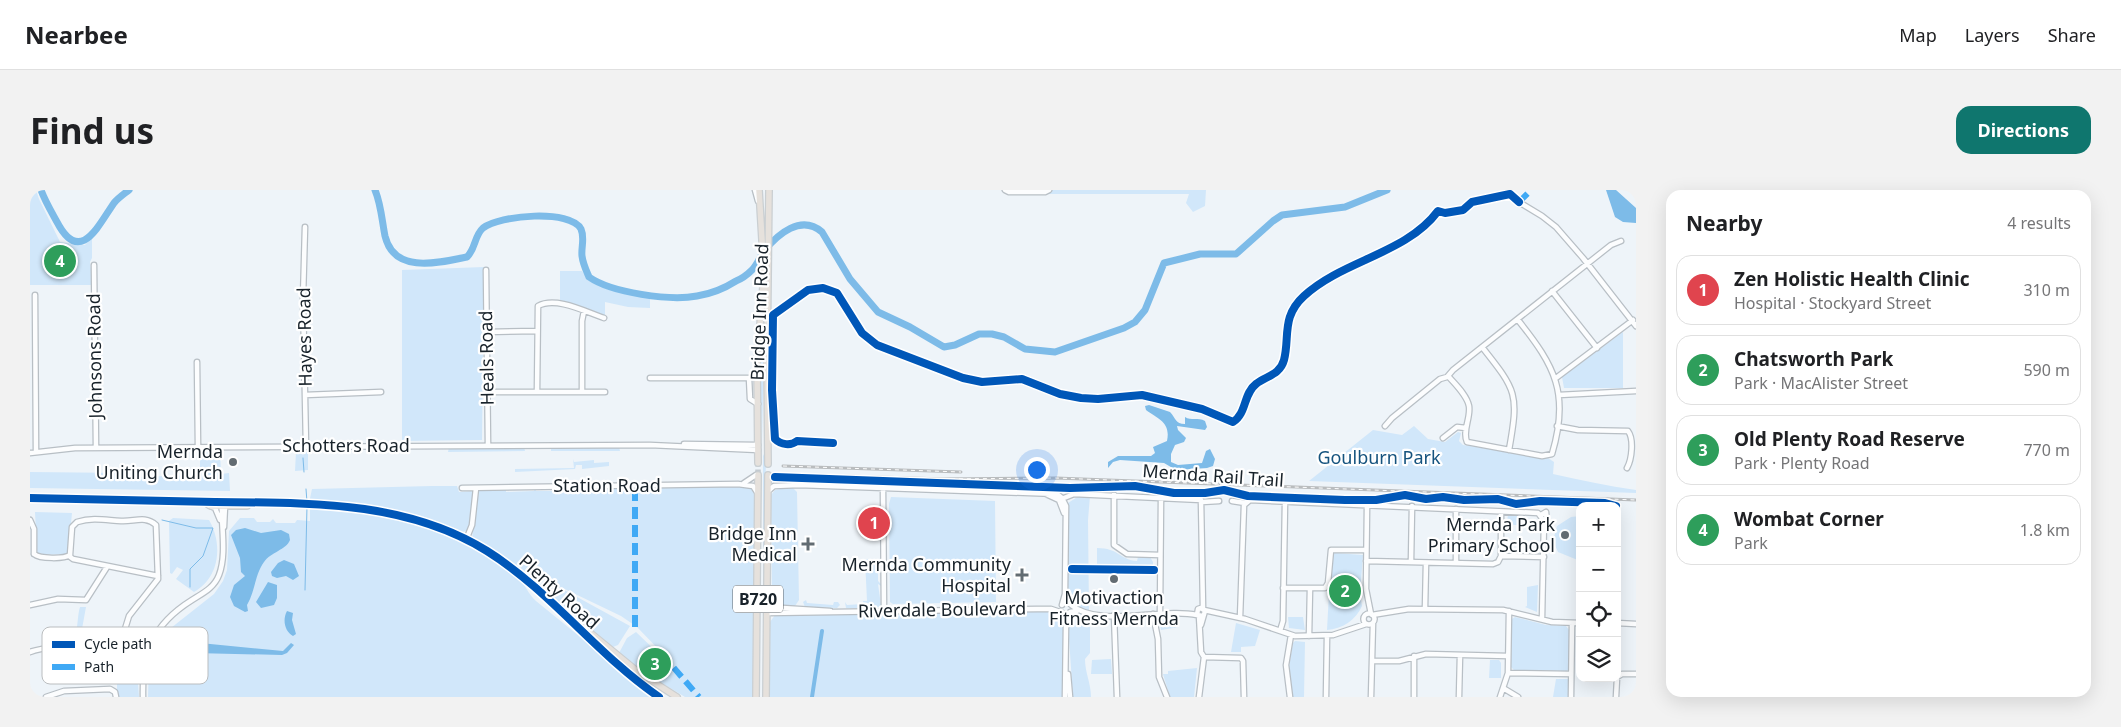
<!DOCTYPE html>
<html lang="en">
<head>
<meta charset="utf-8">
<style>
	:root { --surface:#fff; --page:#f2f2f2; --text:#202124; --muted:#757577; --line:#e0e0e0; --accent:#0f766e }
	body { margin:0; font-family:"Noto Sans",sans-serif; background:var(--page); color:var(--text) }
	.controls { position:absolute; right:15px; bottom:15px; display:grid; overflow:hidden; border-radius:10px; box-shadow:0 5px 20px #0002 }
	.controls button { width:45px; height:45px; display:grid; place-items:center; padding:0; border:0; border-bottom:1px solid var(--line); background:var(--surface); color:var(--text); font:25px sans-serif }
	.you { position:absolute; left:1006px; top:279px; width:18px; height:18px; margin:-12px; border:4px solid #fff; border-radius:50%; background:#1a73e8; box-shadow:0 0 0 8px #1a73e833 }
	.badge { display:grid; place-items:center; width:32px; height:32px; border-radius:50%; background:var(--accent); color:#fff; font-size:16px; font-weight:700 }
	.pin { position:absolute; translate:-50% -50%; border:2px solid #fff; box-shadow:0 1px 5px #0006 }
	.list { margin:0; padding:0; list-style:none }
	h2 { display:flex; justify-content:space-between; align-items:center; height:65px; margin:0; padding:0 20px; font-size:21px }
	h2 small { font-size:16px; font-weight:400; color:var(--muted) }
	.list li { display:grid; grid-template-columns:32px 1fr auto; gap:15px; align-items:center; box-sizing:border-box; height:70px; margin:0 10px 10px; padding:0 10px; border:1px solid var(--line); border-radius:15px }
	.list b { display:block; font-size:19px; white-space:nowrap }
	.list p { margin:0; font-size:16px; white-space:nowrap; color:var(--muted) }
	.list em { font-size:16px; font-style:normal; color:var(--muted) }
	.icon { flex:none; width:28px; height:28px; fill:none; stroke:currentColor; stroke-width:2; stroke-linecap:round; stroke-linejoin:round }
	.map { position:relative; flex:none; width:1606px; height:507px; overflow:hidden; border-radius:15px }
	header { display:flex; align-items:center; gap:30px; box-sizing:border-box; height:70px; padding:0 25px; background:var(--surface); border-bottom:1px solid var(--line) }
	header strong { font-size:24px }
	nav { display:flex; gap:28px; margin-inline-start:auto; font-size:18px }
	.intro { display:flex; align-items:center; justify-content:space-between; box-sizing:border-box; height:120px; padding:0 30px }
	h1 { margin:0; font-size:35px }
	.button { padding:12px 22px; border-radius:15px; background:var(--accent); color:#fff; font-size:18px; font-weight:700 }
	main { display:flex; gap:30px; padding:0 30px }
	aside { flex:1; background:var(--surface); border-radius:15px; box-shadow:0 5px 20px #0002 }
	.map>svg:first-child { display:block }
	.green { fill:#d1e7fa }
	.water { fill:#7dbbe8 }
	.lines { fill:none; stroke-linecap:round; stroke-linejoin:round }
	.stream { stroke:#7dbbe8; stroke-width:1 }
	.canal { stroke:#7dbbe8; stroke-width:4 }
	.river { stroke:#7dbbe8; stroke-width:7 }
	.major-tunnel { stroke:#c3cad0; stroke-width:5.5; stroke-dasharray:5.5 3; stroke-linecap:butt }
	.minor-casing { stroke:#b8bfc5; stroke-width:7 }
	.major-casing { stroke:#cacfd2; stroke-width:8 }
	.minor { stroke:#fcfdfe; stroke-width:4.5 }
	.major { stroke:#e6e1dc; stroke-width:5.5 }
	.rail-casing { stroke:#b9bcbe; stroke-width:3 }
	.rail { stroke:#fff; stroke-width:1; stroke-dasharray:4; stroke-linecap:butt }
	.quiet { stroke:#3fa9f5; stroke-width:6; stroke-dasharray:12 6; stroke-linecap:butt }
	.cycleway-casing { stroke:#fff; stroke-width:11 }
	.cycleway { stroke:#0057b8; stroke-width:8 }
	.poi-dot { fill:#636c72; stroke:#fff; stroke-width:2 }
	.labels { text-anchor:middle; stroke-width:4.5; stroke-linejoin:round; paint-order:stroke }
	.shield { fill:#fff; stroke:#5d646a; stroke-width:1 }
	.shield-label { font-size:16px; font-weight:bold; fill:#18222a }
	.street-label { font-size:18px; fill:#18222a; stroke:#fff }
	.poi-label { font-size:18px; fill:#18222a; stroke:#fff; text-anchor:end }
	.park-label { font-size:18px; fill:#15537e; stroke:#fff }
	.key { fill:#fff; stroke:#babdbf; stroke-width:1 }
	.key-label { font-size:14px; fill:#18222a }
</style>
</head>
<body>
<header>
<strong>Nearbee</strong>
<nav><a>Map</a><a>Layers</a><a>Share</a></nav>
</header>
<div class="intro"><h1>Find us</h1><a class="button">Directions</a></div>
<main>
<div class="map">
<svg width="1606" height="507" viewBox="0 0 1606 507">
	<rect width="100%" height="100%" fill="#eef4f9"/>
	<!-- green -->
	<path class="green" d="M0,0H6L9,9L30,52L55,55L62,47V68L60,72L63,95H0Z
		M1022,0H1176L1175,16L1163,22L1156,13L1159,4H1018Z
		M454,77L452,250L372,251V80Z
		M530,81H552L558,90L579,100L620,106V118L598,117L575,112V126L530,112Z
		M735,105L732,252L730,176Z
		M1593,142V198H1534L1532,187Z
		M1384,236L1398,249L1415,252L1428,242L1431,243L1429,251L1433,255L1518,268L1524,272L1523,284C1550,290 1578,296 1606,300V303L1279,291L1343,240L1372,245Z
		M419,257L450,259L494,257L495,261L418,262Z
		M530,257H589L590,261H521V259Z
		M170,262H190L191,284L199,283L200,301L0,298V282L96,283L104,287L170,285Z
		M266,262H278V280L265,281Z
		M734,264L736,266L733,414V266Z
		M543,269L544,272L564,270V273L579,272V276L552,279V275H546L545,279L485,282V279L544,278Z
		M402,296H427L429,302L444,301L440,337L437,341L432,342C383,322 333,312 279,313L282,299Z
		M609,297H720L725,302L724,499L722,507H655L617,484L589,463L597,448L606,442L631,466L633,464L607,437L591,426L516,390L600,436L588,455L583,457L494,383L442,348L449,300L476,299V302L504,301L505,299L506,301H536V298Z
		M762,297L767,302L769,410L765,416L746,414L742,409L741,305L745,300Z
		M1049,306H1060L1058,330L1059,423L1046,417L1038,407V313Z
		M861,307L965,311L966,412L863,414L860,412L859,314Z
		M280,316C344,323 400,329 457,364C467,370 480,378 488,387C495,394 498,404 506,411L624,507H118L119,471L127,449L184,404L193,391L197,380L199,341L210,328H224L227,332H240L243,329L246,333H265L267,330L280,331Z
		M5,322L42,323L38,364L10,365L7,362Z
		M1478,325L1495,326L1493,335H1478L1476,337Z
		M1550,326V371L1528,362L1523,351L1527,336L1541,327Z
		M143,328L179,330C193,353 190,388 164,402L146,389L153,380L147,377L142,384L140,383L139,331Z
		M1067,358C1089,358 1090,370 1107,371L1108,367H1120L1123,372V380L1067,379Z
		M1305,363L1333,365L1330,404L1332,416C1326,430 1312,439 1297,440L1301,366Z
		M835,369L851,370V375L848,373V391L851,394V396L848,394L851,415L847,418H816L815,412L817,415L833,414V411H837Z
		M1508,395L1507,422L1495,417L1497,416V397Z
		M776,410L777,413L803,415L804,412H808L810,415L807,418L775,417L773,412Z
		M50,417H56L52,439L53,451H43C48,445 47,426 50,417Z
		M1014,420L1031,425L1034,430L1033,507H739L740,432L745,425Z
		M1047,423L1059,427L1060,429V463L1055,469C1055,483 1061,493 1061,507H1043L1038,434L1040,426Z
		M1130,427H1149V437L1131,440L1129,429Z
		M1258,427H1273L1275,440L1259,438Z
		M1485,427L1516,435L1536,436L1539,440V479L1537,481L1484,480L1481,477L1482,429Z
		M1206,433L1230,440L1225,456L1211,457V462H1201Z
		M1265,451L1275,452L1274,507H1263L1259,477L1263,453Z
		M89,458L110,462L107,479L109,507H87V483H89L91,468L88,467Z
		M1081,469L1082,484H1061L1062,470Z
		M1460,470H1469L1471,473V488H1459Z
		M1167,478L1164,507H1140L1133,484H1138V481Z
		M1526,489H1539V507H1523Z"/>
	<!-- water -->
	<path class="water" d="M1576,0H1586L1606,18V33L1593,32L1585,27Z
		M1119,215L1140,222C1146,228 1145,234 1155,234V227C1161,231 1168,227 1175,231L1177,237L1175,240L1147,236L1148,240L1156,248L1154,252L1145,255L1141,264V272L1148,275L1172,273L1176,261L1180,259L1185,269L1183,276L1177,278L1146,280L1134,273L1090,270L1083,272L1078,278V272L1088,266H1121L1125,263L1123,257L1137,251C1141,232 1128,229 1116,220L1115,216Z
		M215,338L231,343L251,340L259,344L260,350C256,360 241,362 234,372C225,384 225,402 217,415L218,421L215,422L204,416L200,407L204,395L215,386L211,382L210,368L201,345L206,340Z
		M254,370L264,374L269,386L263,390L256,386L247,388L242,386L241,382L248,373Z
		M238,392L247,395V408L244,415L231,418L226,412Z
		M257,421L263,423L262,430L266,444L263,446C255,442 252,430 257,421Z
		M160,452L253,461L261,453L264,455L257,463L252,465L164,463L148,475L121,485L117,493L118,472Z"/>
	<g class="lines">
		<!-- stream -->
		<path class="stream" d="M273,268L274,282
			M276,299L277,312
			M132,330L166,338H183L173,366L160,379V397
			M275,400L277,316"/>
		<!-- canal -->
		<path class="canal" d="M782,507L792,441"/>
		<!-- river -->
		<path class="river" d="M11,0C15,11 21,21 27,32C50,76 68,36 84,13C88,8 94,4 99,0
			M345,0C351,14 352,31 355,46C364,84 408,73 437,67C446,58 444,46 453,38C469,25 541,19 551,39C555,48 551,57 552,66C553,74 556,80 559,87C582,103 640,111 667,106C680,104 695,98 706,91C711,89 718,84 722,80C727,75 730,67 734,61C748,44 771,24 792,42L820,89L848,122L880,137L914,157L925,155L949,144H962L974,147L995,159L1025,162L1094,138L1105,132L1115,120L1134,73L1170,64H1206L1243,31L1252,25L1315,17L1357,0"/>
		<!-- major-tunnel -->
		<path class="major-tunnel" d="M728,285V273"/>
		<!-- minor casing -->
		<g class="minor-casing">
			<path id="minor" d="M725,0L728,11
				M975,0L979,2H1015L1019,0
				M1478,0L1484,9L1512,26L1526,37L1553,68L1606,136
				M275,37L273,108L276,256
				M64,75L66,258
				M456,80L458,256
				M1522,101L1567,158
				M5,105L6,262
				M457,142L507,141
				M1452,157C1487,201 1489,204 1479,260
				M167,172L168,257
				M1418,186C1425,194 1437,205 1439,216C1441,228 1432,241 1437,252L1512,266L1522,264C1540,204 1525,176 1488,130
				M620,188H719L720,209L728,214
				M1526,188L1603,130
				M457,202H575
				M507,202L508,116C526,106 556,122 574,128
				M552,202V131L554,121
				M275,205L351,202
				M1529,205L1606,201
				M1355,236L1362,228L1410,189L1417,187L1423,180L1581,55L1591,51
				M1527,236L1548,240L1598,241C1604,249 1602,269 1597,278
				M1413,248L1427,237L1436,238
				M654,254L728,255
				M0,263L45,258L620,255L728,260
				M714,293L726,285
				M432,298L708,294L723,296L727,302
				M853,298L854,420
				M738,301L744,296L769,295L1027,304L1032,308L1036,316L1035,404L1032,415
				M1016,304L1029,310
				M1084,305V355L1097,364L1130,365
				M1029,310L1044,304L1171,310L1173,418
				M1029,310L1034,323
				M1202,311L1215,313
				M1172,312L1189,311
				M178,315L185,318L190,330
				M1337,316L1336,399L1341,424
				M1511,325L1516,322L1517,334
				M0,330L4,339V364
				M194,337L195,316
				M436,350L442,335L446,298
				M4,364C10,369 34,369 40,365
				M40,365L42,337L47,332C63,327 75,330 91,331C104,332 115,325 126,335L128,389L99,426L90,455
				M39,366L43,369L128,386
				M1471,366V322
				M1336,371L1463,374L1468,372L1471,366L1514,367
				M1381,372L1382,316
				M1426,373V319
				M1253,398H1295L1298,393L1301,360H1336
				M1040,414C1068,439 1131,417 1167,425
				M0,415L28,409L56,410L77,377
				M737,417L800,421
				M1395,419L1396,373
				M1174,420L1215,429L1265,446L1303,445L1336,434
				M1130,422L1131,308
				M737,423L1007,419H1021L1033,423
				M1333.5 429a5.5 5.5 0 1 1 11 0a5.5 5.5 0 1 1-11 0Z
				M1123,424L1128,449L1129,487L1137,507
				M1084,425L1087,507
				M1342,425L1379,419L1473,420L1522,432L1550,433
				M1169,426L1171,462L1174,467L1169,507
				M1210,428L1214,315L1220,310L1508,323L1514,331L1512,429
				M1587,433L1606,434
				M1171,435L1175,421L1171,418L1168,419L1167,425L1173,426
				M1250,441L1253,431L1255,312
				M1279,446L1280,398
				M0,462C23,454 96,450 118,457
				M1384,466V507
				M1174,467L1211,468L1213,471L1214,507
				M1342,471H1369L1396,464L1478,466
				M1478,483L1541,484
				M1038,484L1040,507
				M1587,487L1592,484H1606
				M1473,498L1488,507
				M16,507L34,501L80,499L85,502L86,507
				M113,507C112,463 122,435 162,410C173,403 184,398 189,385C197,364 191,337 192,316
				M1035,507L1036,434L1040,422L1047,421
				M1260,507L1256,475L1261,445
				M1296,507L1297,446
				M1341,507L1343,433
				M1429,507L1430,465
				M1470,507L1478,483L1479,421
				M1541,507L1542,433
				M1586,507L1587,488"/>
		</g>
		<!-- major casing -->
		<g class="major-casing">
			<path id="major" d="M728,273L727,174L734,83L729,0
				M738,274L737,174L739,0
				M0,308C62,309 123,311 185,312C277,313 375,310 457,361C521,401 566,464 629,507
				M181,316H217
				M547,432L608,482L647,507
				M726,507L728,285
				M736,507L738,285"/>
		</g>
		<!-- minor -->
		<use href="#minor" class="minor"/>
		<!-- major -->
		<use href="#major" class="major"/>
		<!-- rail casing -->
		<g class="rail-casing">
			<path id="rail" d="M753,276L931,282
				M753,284L913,289L1026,288L1606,310"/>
		</g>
		<!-- rail -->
		<use href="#rail" class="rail"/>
		<!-- quiet -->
		<path class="quiet" d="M1489,12L1501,0
			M605,437V294
			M632,464L669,507"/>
		<!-- cycleway casing -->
		<g class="cycleway-casing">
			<path id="cycleway" d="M803,253L767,251C761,256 751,255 745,249L742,200L743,125L778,100L793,98L807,103L832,143L847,155L933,188L952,192L992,189L1030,204L1051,208L1068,209L1112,205L1172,219L1203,232C1217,223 1213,204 1226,194C1236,186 1250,185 1254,170C1260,147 1251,127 1274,106C1313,70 1376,64 1408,21L1415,23L1433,20L1442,12L1480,4L1489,12
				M745,287L1040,298L1105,296L1144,303H1175L1194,300L1218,306L1315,310H1346L1375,305L1396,309L1413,307L1434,310L1468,309L1486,314L1510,311L1575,313L1586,316
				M0,308C62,309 123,311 185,312C277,313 375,310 457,361C521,401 566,464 629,507
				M1042,379L1124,380"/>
		</g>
		<!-- cycleway -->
		<use href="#cycleway" class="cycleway"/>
	</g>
	<!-- markers -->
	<g class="poi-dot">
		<circle cx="203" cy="272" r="5"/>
		<circle cx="1535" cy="345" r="5"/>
		<path d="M775.5 346.5h5v5h5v5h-5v5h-5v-5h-5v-5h5z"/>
		<path d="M989.5 377.5h5v5h5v5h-5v5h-5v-5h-5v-5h5z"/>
		<circle cx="1084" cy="389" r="5"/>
	</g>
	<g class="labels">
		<!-- shield labels -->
		<rect class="shield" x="703" y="395.5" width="50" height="27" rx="4"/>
		<g class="shield-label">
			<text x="728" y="415">B720</text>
		</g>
		<!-- street labels -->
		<g class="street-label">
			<text transform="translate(730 122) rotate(-88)" y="6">Bridge Inn Road</text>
			<text transform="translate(275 147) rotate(-91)" y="6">Hayes Road</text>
			<text transform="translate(65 166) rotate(-91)" y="6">Johnsons Road</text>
			<text transform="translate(457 168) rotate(-91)" y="6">Heals Road</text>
			<text x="316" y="262">Schotters Road</text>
			<text transform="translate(1183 286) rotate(4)" y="6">Mernda Rail Trail</text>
			<text x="577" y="302">Station Road</text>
			<text transform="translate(529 402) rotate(42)" y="6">Plenty Road</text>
			<text transform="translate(912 420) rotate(-1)" y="6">Riverdale Boulevard</text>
		</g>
		<!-- poi labels -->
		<g class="poi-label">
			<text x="193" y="268">Mernda<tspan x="193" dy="21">Uniting Church</tspan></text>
			<text x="1525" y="341">Mernda Park<tspan x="1525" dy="21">Primary School</tspan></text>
			<text x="767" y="350">Bridge Inn<tspan x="767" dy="21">Medical</tspan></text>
			<text x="981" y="381">Mernda Community<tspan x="981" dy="21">Hospital</tspan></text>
			<text x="1084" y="414" text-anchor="middle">Motivaction<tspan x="1084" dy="21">Fitness Mernda</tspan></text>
		</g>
		<!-- park labels -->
		<g class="park-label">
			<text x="1349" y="274">Goulburn Park</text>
		</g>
	</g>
	<!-- legend -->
	<rect x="12" y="437" width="166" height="57" rx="8" class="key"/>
	<rect x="22" y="451" width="23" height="7" fill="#0057b8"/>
	<rect x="22" y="474" width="23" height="6" fill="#3fa9f5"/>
	<g class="key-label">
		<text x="54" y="459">Cycle path</text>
		<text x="54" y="482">Path</text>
	</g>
</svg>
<div class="controls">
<button>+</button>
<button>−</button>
<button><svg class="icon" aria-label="locate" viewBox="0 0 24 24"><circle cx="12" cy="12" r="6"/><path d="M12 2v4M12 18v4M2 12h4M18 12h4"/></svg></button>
<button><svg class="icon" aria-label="layers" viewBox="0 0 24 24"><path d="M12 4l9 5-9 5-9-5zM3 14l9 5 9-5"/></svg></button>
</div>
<div class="you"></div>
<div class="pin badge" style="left:844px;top:333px;background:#e0444e">1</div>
<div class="pin badge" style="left:1315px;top:401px;background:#2e9e5b">2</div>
<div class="pin badge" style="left:625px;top:474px;background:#2e9e5b">3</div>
<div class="pin badge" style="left:30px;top:71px;background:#2e9e5b">4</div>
</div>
<aside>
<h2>Nearby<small>4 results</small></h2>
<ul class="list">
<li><span class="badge" style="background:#e0444e">1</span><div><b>Zen Holistic Health Clinic</b><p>Hospital · Stockyard Street</p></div><em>310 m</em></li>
<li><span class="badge" style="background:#2e9e5b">2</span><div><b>Chatsworth Park</b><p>Park · MacAlister Street</p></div><em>590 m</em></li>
<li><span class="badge" style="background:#2e9e5b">3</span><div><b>Old Plenty Road Reserve</b><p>Park · Plenty Road</p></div><em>770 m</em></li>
<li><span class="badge" style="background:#2e9e5b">4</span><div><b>Wombat Corner</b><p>Park</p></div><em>1.8 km</em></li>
</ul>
</aside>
</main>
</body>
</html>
